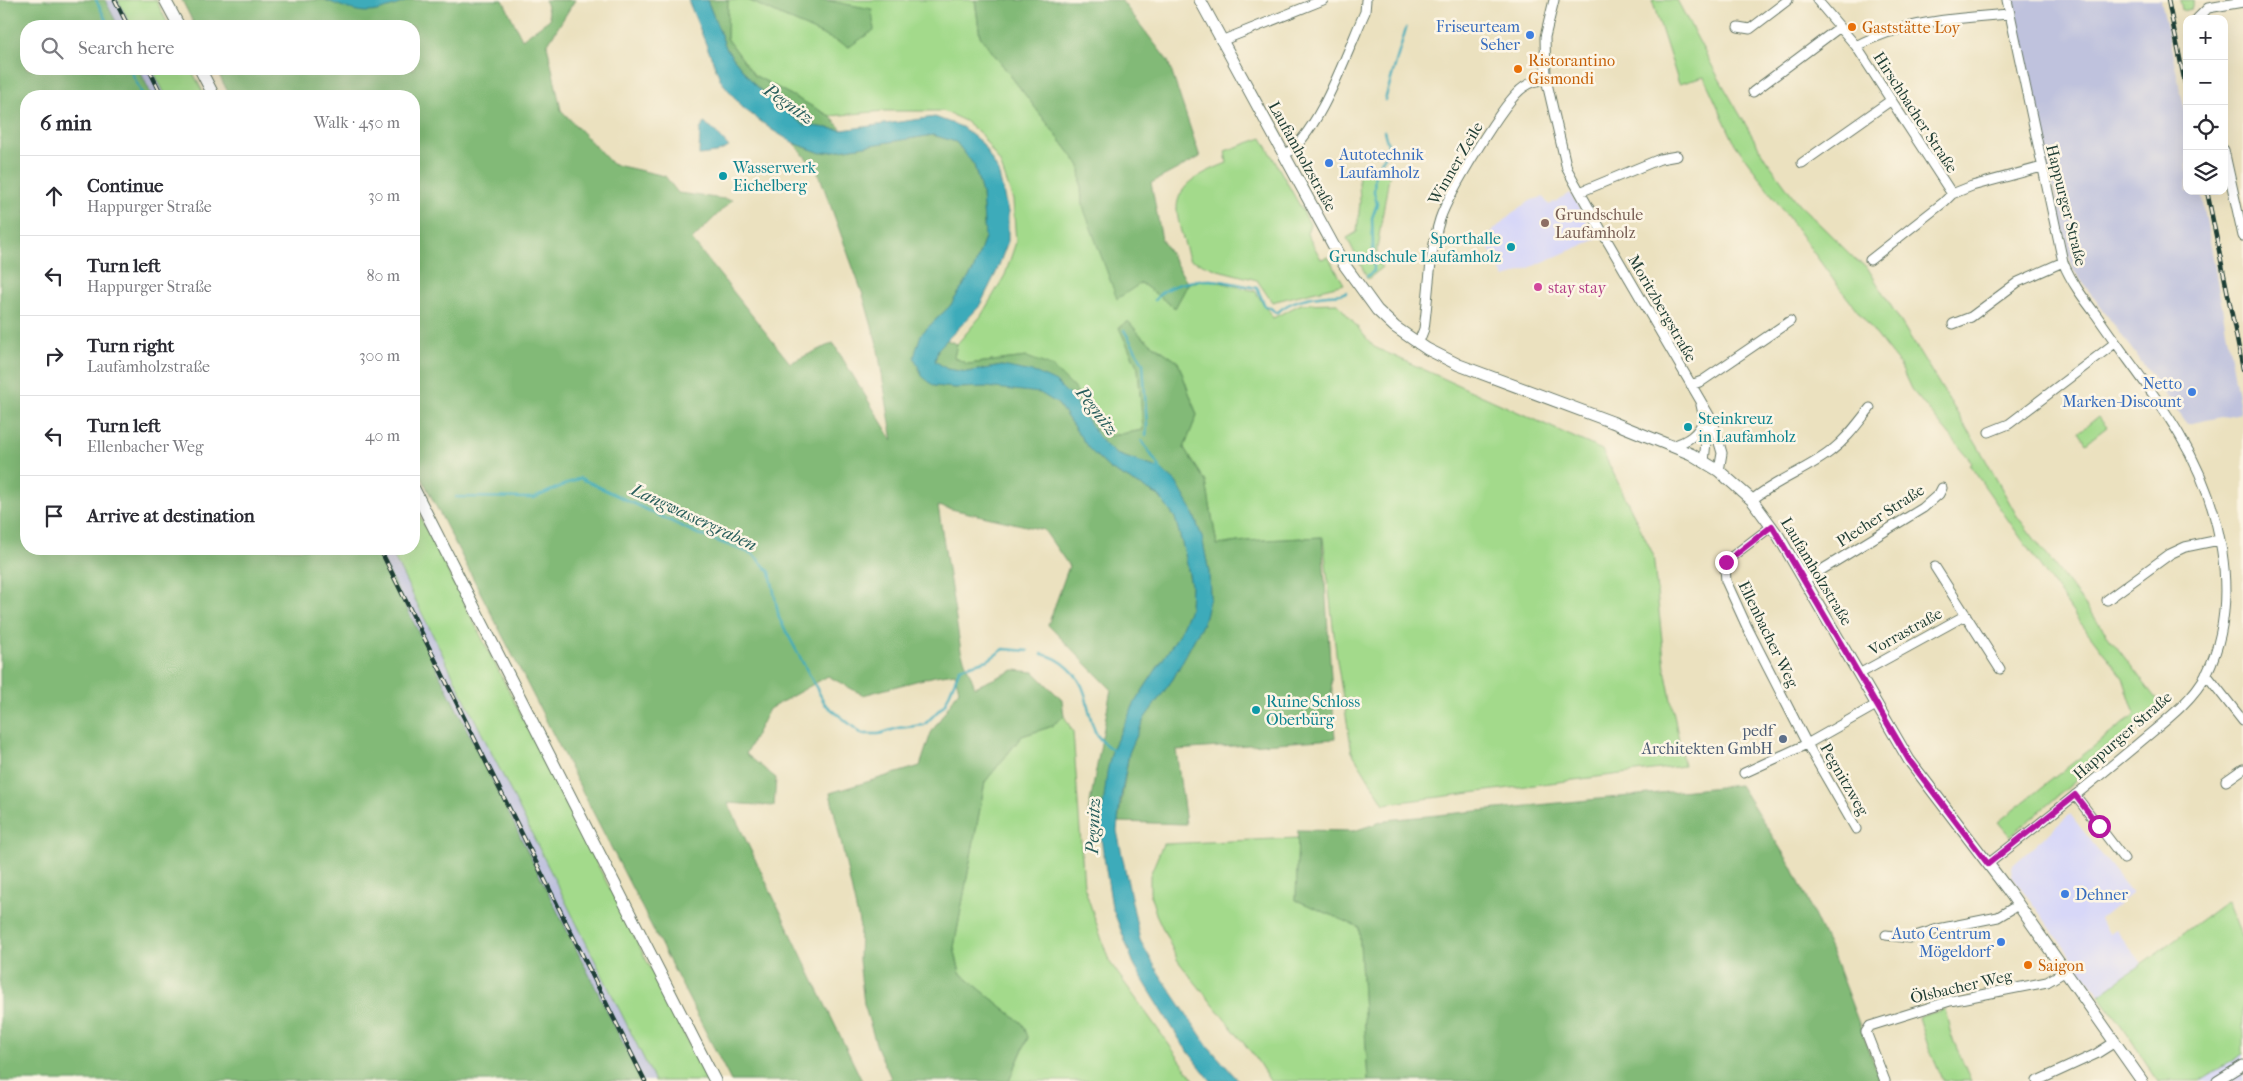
<!DOCTYPE html>
<html lang="en">
<head>
<meta charset="utf-8">
<style>
	:root { --surface:#fff; --page:#f7f7f7; --text:#2b2b33; --muted:#7c7c81; --line:#e1e1e2 }
	body { margin:0; font-family:"IM FELL French Canon",serif; background:var(--page); color:var(--text) }
	.controls { position:absolute; right:15px; top:15px; display:grid; overflow:hidden; border-radius:10px; box-shadow:0 5px 20px #0002 }
	.controls button { width:45px; height:45px; display:grid; place-items:center; padding:0; border:0; border-bottom:1px solid var(--line); background:var(--surface); color:var(--text); font:25px sans-serif }
	.stop { position:absolute; width:15px; height:15px; margin:-11px; border:4px solid #b5179e; border-radius:50%; background:#fff }
	.stop.end { background:#b5179e; border-color:#fff; box-shadow:0 1px 5px #0008 }
	.list { margin:0; padding:0; list-style:none }
	h2 { display:flex; justify-content:space-between; align-items:center; height:65px; margin:0; padding:0 20px; font-size:21px }
	h2 small { font-size:16px; font-weight:400; color:var(--muted) }
	.list li { display:grid; grid-template-columns:32px 1fr auto; gap:15px; align-items:center; box-sizing:border-box; height:80px; padding:0 20px; border-top:1px solid var(--line) }
	.list b { display:block; font-size:19px; white-space:nowrap }
	.list p { margin:0; font-size:16px; white-space:nowrap; color:var(--muted) }
	.list em { font-size:16px; font-style:normal; color:var(--muted) }
	.icon { flex:none; width:28px; height:28px; fill:none; stroke:currentColor; stroke-width:2; stroke-linecap:round; stroke-linejoin:round }
	.map { position:relative; flex:none; width:2243px; height:1081px; overflow:hidden }
	.search { position:absolute; background:var(--surface); box-shadow:0 5px 20px #0002; left:20px; top:20px; width:400px; height:55px; display:flex; align-items:center; gap:12px; box-sizing:border-box; padding:0 18px; border-radius:20px; color:var(--muted); font-size:19px }
	.panel { position:absolute; background:var(--surface); box-shadow:0 5px 20px #0002; left:20px; top:90px; width:400px; height:465px; border-radius:20px }
	.map>svg:first-child { display:block }
	.built { fill:#d7d7f8 }
	.industrial { fill:#bfc2dd }
	.green { fill:#a3da8b; stroke:#618c60 }
	.forest { fill:#82ba77; stroke:#507c56 }
	.water { fill:#3cabba; stroke:#2e7477 }
	.lines { fill:none; stroke-linecap:round; stroke-linejoin:round }
	.stream { stroke:#3cabba; stroke-width:2.5 }
	.minor-casing { stroke:#667665; stroke-width:11 }
	.major-casing { stroke:#667665; stroke-width:13 }
	.minor { stroke:#fff; stroke-width:9 }
	.major { stroke:#fff; stroke-width:11 }
	.rail-casing { stroke:#1f3d34; stroke-width:4.5 }
	.rail { stroke:#fcf5e5; stroke-width:2.5; stroke-dasharray:8; stroke-linecap:butt }
	.route { stroke:#b5179e; stroke-width:6 }
	.food-dot { fill:#e8710a; stroke:#fcf5e5; stroke-width:2 }
	.shop-dot { fill:#3f7fe0; stroke:#fcf5e5; stroke-width:2 }
	.culture-dot { fill:#0f9aa8; stroke:#fcf5e5; stroke-width:2 }
	.education-dot { fill:#8d6e63; stroke:#fcf5e5; stroke-width:2 }
	.hotel-dot { fill:#d1479c; stroke:#fcf5e5; stroke-width:2 }
	.service-dot { fill:#5c6f8a; stroke:#fcf5e5; stroke-width:2 }
	.labels { text-anchor:middle; stroke-width:5; stroke-linejoin:round; paint-order:stroke }
	.shop-label { font-size:16px; fill:#366cbe; stroke:#fcf5e5; text-anchor:end }
	.food-label { font-size:16px; fill:#c56008; stroke:#fcf5e5; text-anchor:start }
	.street-label { font-size:16px; fill:#1f3d34; stroke:#fcf5e5 }
	.culture-label { font-size:16px; fill:#0d838f; stroke:#fcf5e5; text-anchor:start }
	.education-label { font-size:16px; fill:#785e54; stroke:#fcf5e5; text-anchor:start }
	.hotel-label { font-size:16px; fill:#b23c85; stroke:#fcf5e5; text-anchor:start }
	.service-label { font-size:16px; fill:#4e5e75; stroke:#fcf5e5; text-anchor:end }
	.water-label { font-size:18px; font-style:italic; fill:#285e5c; stroke:#fcf5e5 }
</style>
</head>
<body>
<div class="map">
<svg width="2243" height="1081" viewBox="0 0 2243 1081">
	<rect width="100%" height="100%" fill="#fcf5e5"/>
	<filter id="ink" filterUnits="userSpaceOnUse"><feTurbulence type="fractalNoise" baseFrequency=".02" numOctaves="2"/><feDisplacementMap in="SourceGraphic" scale="10" xChannelSelector="R" yChannelSelector="G"/><feConvolveMatrix kernelMatrix="1 2 1 2 8 2 1 2 1" color-interpolation-filters="sRGB"/></filter>
	<filter id="wash" filterUnits="userSpaceOnUse"><feTurbulence type="fractalNoise" baseFrequency=".0096" numOctaves="4" result="noise"/><feDisplacementMap in="SourceGraphic" scale="20" xChannelSelector="R" yChannelSelector="G"/><feGaussianBlur stdDeviation="1.12" result="paint"/><feColorMatrix in="noise" values="0 0 0 0 0 0 0 0 0 0 0 0 0 0 0 0 0 1.4 0 .05"/><feComposite in="paint" operator="in"/></filter>
	<g filter="url(#wash)">
		<rect width="100%" height="100%" fill="#ebe1bf"/>
		<!-- built -->
		<path class="built" d="M1570,193L1597,239L1505,278L1483,239L1520,207L1532,200L1543,197L1549,205Z
			M2070,814L2132,893L2099,920L2110,934L2116,930L2142,963L2099,995L2011,874L2013,865Z
			M2243,1054V1081H2199Z"/>
		<!-- industrial -->
		<path class="industrial" d="M105,0H118L131,26H118Z
			M2009,0H2161L2187,121V191H2201L2241,413L2187,424L2072,268Z
			M139,69H152L165,96H152Z
			M377,549H390L655,1081H642Z"/>
		<!-- green -->
		<path class="green" d="M118,0H156L169,26H131Z
			M728,0H748L849,47L872,10L825,0H975L980,36L1080,166L1082,204L1141,283L1175,308L1188,284L1207,279L1255,291L1273,318L1301,304L1337,303L1374,347L1602,450L1653,554L1665,669L1684,766L1384,804L1352,752L1337,661L1323,537L1246,541L1217,545L1206,482L1184,448L1197,415L1178,362L1142,337L1128,321L1119,327L1138,368L1143,430L1109,436L1072,386L1027,357L967,364L954,357L957,344L981,316L1005,275L1016,242L1013,200L1000,163L980,133L965,121L943,111H884L830,116L754,75L727,38Z
			M1652,0H1677L1717,75L1765,158L1798,203L1857,261L1867,267L1983,455L2017,516L2163,708L2010,836L1998,822L2135,714L2123,678L2076,617L1969,464L1972,462L1911,389L1900,365L1835,282L1735,144L1704,77L1679,84Z
			M2180,0H2194L2191,9L2182,11Z
			M152,69H191L205,96H166Z
			M1262,138L1310,224L1307,234L1321,259L1328,257L1344,284L1272,302L1257,280L1218,270L1189,259C1185,244 1178,226 1177,210C1176,183 1207,171 1227,163L1225,151Z
			M1358,164L1390,171L1377,248V260L1382,268L1368,279L1347,238L1357,232L1360,202Z
			M2098,417L2107,427L2086,443L2079,432Z
			M414,505L708,1081H655L390,549H414Z
			M1064,716L1073,732L1084,886L1109,961L1195,1081H1009L1028,1038L1023,1024L960,973L954,947L985,782L1022,736L1050,727Z
			M1298,838L1296,900L1359,926L1368,1081H1270L1255,1057L1178,961L1156,914L1150,893V875L1163,844Z
			M2227,901L2243,940V1054L2199,1081H2158L2128,1035L2099,995Z
			M1945,1009L1951,1035L1971,1081H1943L1927,1043L1919,1017Z"/>
		<!-- forest -->
		<path class="forest" d="M0,0H105L118,26H26V69H139L152,96H26V549H377L642,1081H0Z
			M182,0H503L522,39L550,19L545,0H575L547,45L561,110L612,164L665,176L678,193L732,200L692,240L790,363L833,343L893,441L877,344L863,295L819,174L794,143L821,153L933,135L956,142L974,165L982,193L985,238L973,271L950,306L921,334L934,386L955,388L986,387L1039,392L1058,404L1089,449L1110,469L1159,496L1175,518L1185,554L1191,585L1190,609L1178,636L1135,702L1112,750L1101,818L1088,814L1111,689L1048,625L1069,566L1044,530L938,506L961,651L975,687L1014,670L1034,672L1062,700L1064,716L1050,727L1022,736L985,782L954,947L960,973L1023,1024L1028,1037L1009,1081H885L891,1078L877,1047L864,1004L859,960L860,927L830,793L920,766L931,733L959,690L955,673L935,676L863,695L828,676L769,709L746,754L776,778L774,806L728,803L862,1081H731L414,463V96H230L216,69H414V26H195Z
			M707,0H728L727,38L754,75L830,116L842,130L804,125L775,104L754,84L727,50Z
			M748,0H825L872,9L874,30L849,47Z
			M975,0H1121L1168,61L1200,157L1151,183L1162,240L1188,284L1175,308L1141,283L1117,299L1082,204L1080,166L980,36Z
			M1128,321L1142,337L1178,362L1197,415L1184,448L1206,482L1217,545L1246,541L1322,537L1335,739L1176,750L1186,824L1118,822L1129,753L1144,719L1173,679L1203,623L1210,597L1209,572L1202,537L1191,508L1161,469L1116,454L1103,443L1072,398L1002,366L967,372L947,369L935,361L938,349L947,340L957,344L954,357L967,364L1027,357L1051,366L1072,386L1109,436L1143,430L1138,368L1119,328Z
			M1740,785L1792,867L1834,958L1881,1081H1368L1359,927L1296,900L1298,830L1354,831L1387,820Z"/>
		<!-- water -->
		<path class="water" d="M325,0H410C368,16 366,16 325,0Z
			M688,0H707L727,50L754,84L775,104L804,125L842,130L935,117L962,127L982,143L998,171L1008,212V241L996,273L979,307L938,349L935,361L947,369L967,372L1002,366L1037,373L1056,382L1072,398L1103,443L1116,454L1161,469L1176,482L1191,508L1202,537L1209,572L1210,597L1203,623L1173,679L1144,719L1129,753L1120,802L1117,831L1140,940L1158,972L1208,1046L1239,1081H1211L1183,1045L1135,967L1112,907L1100,833L1107,772L1112,750L1135,702L1178,636L1190,609L1191,585L1185,554L1175,518L1159,496L1110,469L1089,449L1058,404L1040,393L986,387L955,388L934,386L922,376L914,357L921,334L950,306L973,271L985,238L982,193L974,165L956,142L933,135L821,153L794,143L772,130L743,108L721,81Z
			M704,123L712,128L729,147L716,153L699,155L700,130Z"/>
		<g class="lines">
			<!-- stream -->
			<path class="stream" d="M96,0L109,26
				M130,69L143,96
				M1385,100L1406,28
				M1367,276L1374,271L1372,218L1377,204L1374,192L1375,169L1387,154L1388,145L1384,131
				M1155,300C1162,290 1170,287 1181,284C1213,275 1226,283 1257,288L1265,306L1269,307L1277,313C1290,300 1308,297 1327,295C1334,294 1339,296 1346,292
				M1124,330L1143,363L1147,427L1146,435
				M1142,441L1162,471
				M456,497L534,498L580,478L698,534L753,554L770,572L779,618L825,704L862,734H879L898,728L924,725L945,704L960,668L988,660L1004,649L1028,651
				M1042,654C1062,658 1079,674 1085,694C1089,707 1090,724 1097,735C1101,741 1108,747 1114,751"/>
		</g>
	</g>
	<g filter="url(#ink)">
		<g class="lines">
			<!-- minor casing -->
			<g class="minor-casing">
				<path id="minor" d="M1554,0L1545,37L1546,79L1567,169L1605,237L1713,422L1722,453L1719,471
					M1817,0L1856,46L1952,194
					M2197,19L2208,8L2243,2
					M1738,27L1750,29L1788,0
					M1221,41L1323,0
					M1856,46C1903,21 1957,18 2010,14
					M1753,92L1840,27
					M2224,150L2243,236
					M1284,155C1318,137 1348,49 1365,12L1366,0
					M1802,163L1890,101
					M1580,192L1660,159L1677,156
					M1870,260L1944,202L1952,194L1972,186L2042,167
					M1953,324L1971,317L2018,282L2063,262
					M1418,344L1424,329C1429,293 1429,254 1440,219C1448,195 1504,100 1524,87C1531,82 1538,80 1546,79
					M1691,385L1702,381L1790,321
					M1701,405L1707,431L1704,462
					M1989,432L2009,424L2115,343
					M1672,446C1688,441 1698,435 1704,419
					M1752,500C1776,480 1807,470 1831,451C1847,439 1858,423 1870,408
					M1772,526L1730,558L1725,567L1726,581L1747,627L1807,744L1856,829
					M1935,567L2000,669
					M1805,580L1923,508L1939,494L1942,488
					M2107,600L2170,554L2185,547L2219,540
					M1859,674L1966,615
					M2206,674L2243,721
					M1744,773L1807,744L1876,705
					M2226,781L2243,769
					M2075,795L2124,859
					M1988,864C2037,826 2085,788 2133,748C2158,726 2191,704 2207,673C2243,599 2220,502 2179,434C2155,393 2124,356 2097,316C2084,299 2071,282 2063,262L2007,0
					M1886,935L1909,938L1938,929L1998,917L2018,905
					M1885,1081L1866,1032L1870,1026L1950,1001L2047,982L2066,971
					M2037,1081L2096,1054L2115,1042
					M2217,1081L2243,1065"/>
			</g>
			<!-- major casing -->
			<g class="major-casing">
				<path id="major" d="M165,0L179,26
					M1200,0L1343,263L1377,310L1395,327L1427,349L1459,365L1612,422L1691,454L1719,471L1752,500L1779,537L1909,760L2008,890L2142,1081
					M200,69L214,96
					M414,489L715,1081"/>
			</g>
			<!-- minor -->
			<use href="#minor" class="minor"/>
			<!-- major -->
			<use href="#major" class="major"/>
			<!-- rail casing -->
			<g class="rail-casing">
				<path id="rail" d="M115,0L128,26
					M2168,0L2187,93
					M149,69L162,96
					M2207,191L2243,369
					M380,549L645,1081"/>
			</g>
			<!-- rail -->
			<use href="#rail" class="rail"/>
		</g>
	</g>
	<g class="lines" filter="url(#ink)">
		<!-- route -->
		<path class="route" d="M1726,562L1772,526L1909,760L1988,864L2075,795L2099,826"/>
	</g>
	<!-- markers -->
	<g class="food-dot">
		<circle cx="1852" cy="27" r="5"/>
		<circle cx="1518" cy="69" r="5"/>
		<circle cx="2028" cy="965" r="5"/>
	</g>
	<g class="shop-dot">
		<circle cx="1530" cy="35" r="5"/>
		<circle cx="1329" cy="163" r="5"/>
		<circle cx="2192" cy="392" r="5"/>
		<circle cx="2065" cy="894" r="5"/>
		<circle cx="2001" cy="942" r="5"/>
	</g>
	<g class="culture-dot">
		<circle cx="723" cy="176" r="5"/>
		<circle cx="1511" cy="247" r="5"/>
		<circle cx="1688" cy="427" r="5"/>
		<circle cx="1256" cy="710" r="5"/>
	</g>
	<circle class="education-dot" cx="1545" cy="223" r="5"/>
	<circle class="hotel-dot" cx="1538" cy="287" r="5"/>
	<circle class="service-dot" cx="1783" cy="739" r="5"/>
	<g class="labels">
		<!-- shop labels -->
		<g class="shop-label">
			<text x="1520" y="32">Friseurteam<tspan x="1520" dy="18">Seher</tspan></text>
			<text x="1339" y="160" text-anchor="start">Autotechnik<tspan x="1339" dy="18">Laufamholz</tspan></text>
			<text x="2182" y="389">Netto<tspan x="2182" dy="18">Marken-Discount</tspan></text>
			<text x="2075" y="900" text-anchor="start">Dehner</text>
			<text x="1991" y="939">Auto Centrum<tspan x="1991" dy="18">Mögeldorf</tspan></text>
		</g>
		<!-- food labels -->
		<g class="food-label">
			<text x="1862" y="33">Gaststätte Loy</text>
			<text x="1528" y="66">Ristorantino<tspan x="1528" dy="18">Gismondi</tspan></text>
			<text x="2038" y="971">Saigon</text>
		</g>
		<!-- street labels -->
		<g class="street-label">
			<text transform="translate(1916 112) rotate(57)" y="6">Hirschbacher Straße</text>
			<text transform="translate(1303 156) rotate(61)" y="6">Laufamholzstraße</text>
			<text transform="translate(1455 163) rotate(-60)" y="6">Winner Zeile</text>
			<text transform="translate(2067 205) rotate(76)" y="6">Happurger Straße</text>
			<text transform="translate(1663 308) rotate(60)" y="6">Moritzbergstraße</text>
			<text transform="translate(1880 515) rotate(-33)" y="6">Plecher Straße</text>
			<text transform="translate(1817 571) rotate(59)" y="6">Laufamholzstraße</text>
			<text transform="translate(1905 631) rotate(-29)" y="6">Vorrastraße</text>
			<text transform="translate(1769 634) rotate(64)" y="6">Ellenbacher Weg</text>
			<text transform="translate(2122 735) rotate(-41)" y="6">Happurger Straße</text>
			<text transform="translate(1845 779) rotate(60)" y="6">Pegnitzweg</text>
			<text transform="translate(1961 986) rotate(-13)" y="6">Ölsbacher Weg</text>
		</g>
		<!-- culture labels -->
		<g class="culture-label">
			<text x="733" y="173">Wasserwerk<tspan x="733" dy="18">Eichelberg</tspan></text>
			<text x="1501" y="244" text-anchor="end">Sporthalle<tspan x="1501" dy="18">Grundschule Laufamholz</tspan></text>
			<text x="1698" y="424">Steinkreuz<tspan x="1698" dy="18">in Laufamholz</tspan></text>
			<text x="1266" y="707">Ruine Schloss<tspan x="1266" dy="18">Oberbürg</tspan></text>
		</g>
		<!-- education labels -->
		<g class="education-label">
			<text x="1555" y="220">Grundschule<tspan x="1555" dy="18">Laufamholz</tspan></text>
		</g>
		<!-- hotel labels -->
		<g class="hotel-label">
			<text x="1548" y="293">stay stay</text>
		</g>
		<!-- service labels -->
		<g class="service-label">
			<text x="1773" y="736">pedf<tspan x="1773" dy="18">Architekten GmbH</tspan></text>
		</g>
		<!-- water labels -->
		<g class="water-label">
			<text transform="translate(789 104) rotate(35)" y="6">Pegnitz</text>
			<text transform="translate(1097 411) rotate(52)" y="6">Pegnitz</text>
			<text transform="translate(694 517) rotate(25)" y="6">Langwassergraben</text>
			<text transform="translate(1093 826) rotate(-88)" y="6">Pegnitz</text>
		</g>
	</g>
</svg>
<div class="controls">
<button>+</button>
<button>−</button>
<button><svg class="icon" aria-label="locate" viewBox="0 0 24 24"><circle cx="12" cy="12" r="6"/><path d="M12 2v4M12 18v4M2 12h4M18 12h4"/></svg></button>
<button><svg class="icon" aria-label="layers" viewBox="0 0 24 24"><path d="M12 4l9 5-9 5-9-5zM3 14l9 5 9-5"/></svg></button>
</div>
<div class="stop" style="left:2099px;top:826px"></div>
<div class="stop end" style="left:1726px;top:562px"></div>
<div class="search"><svg class="icon" aria-label="search" viewBox="0 0 24 24"><circle cx="10" cy="10" r="6"/><path d="M15 15l6 6"/></svg>Search here</div>
<section class="panel">
<h2>6 min<small>Walk · 450 m</small></h2>
<ul class="list">
<li><svg class="icon" aria-label="ahead" viewBox="0 0 24 24"><path d="M12 20V5M6 11l6-6 6 6"/></svg><div><b>Continue</b><p>Happurger Straße</p></div><em>30 m</em></li>
<li><svg class="icon" aria-label="left" viewBox="0 0 24 24"><path d="M17 20v-9H6M10 6l-5 5 5 5"/></svg><div><b>Turn left</b><p>Happurger Straße</p></div><em>80 m</em></li>
<li><svg class="icon" aria-label="right" viewBox="0 0 24 24"><path d="M7 20v-9h11M14 6l5 5-5 5"/></svg><div><b>Turn right</b><p>Laufamholzstraße</p></div><em>300 m</em></li>
<li><svg class="icon" aria-label="left" viewBox="0 0 24 24"><path d="M17 20v-9H6M10 6l-5 5 5 5"/></svg><div><b>Turn left</b><p>Ellenbacher Weg</p></div><em>40 m</em></li>
<li><svg class="icon" aria-label="arrive" viewBox="0 0 24 24"><path d="M6 21V4h12l-3 4 3 4H6"/></svg><div><b>Arrive at destination</b></div></li>
</ul>
</section>
</div>
</body>
</html>
